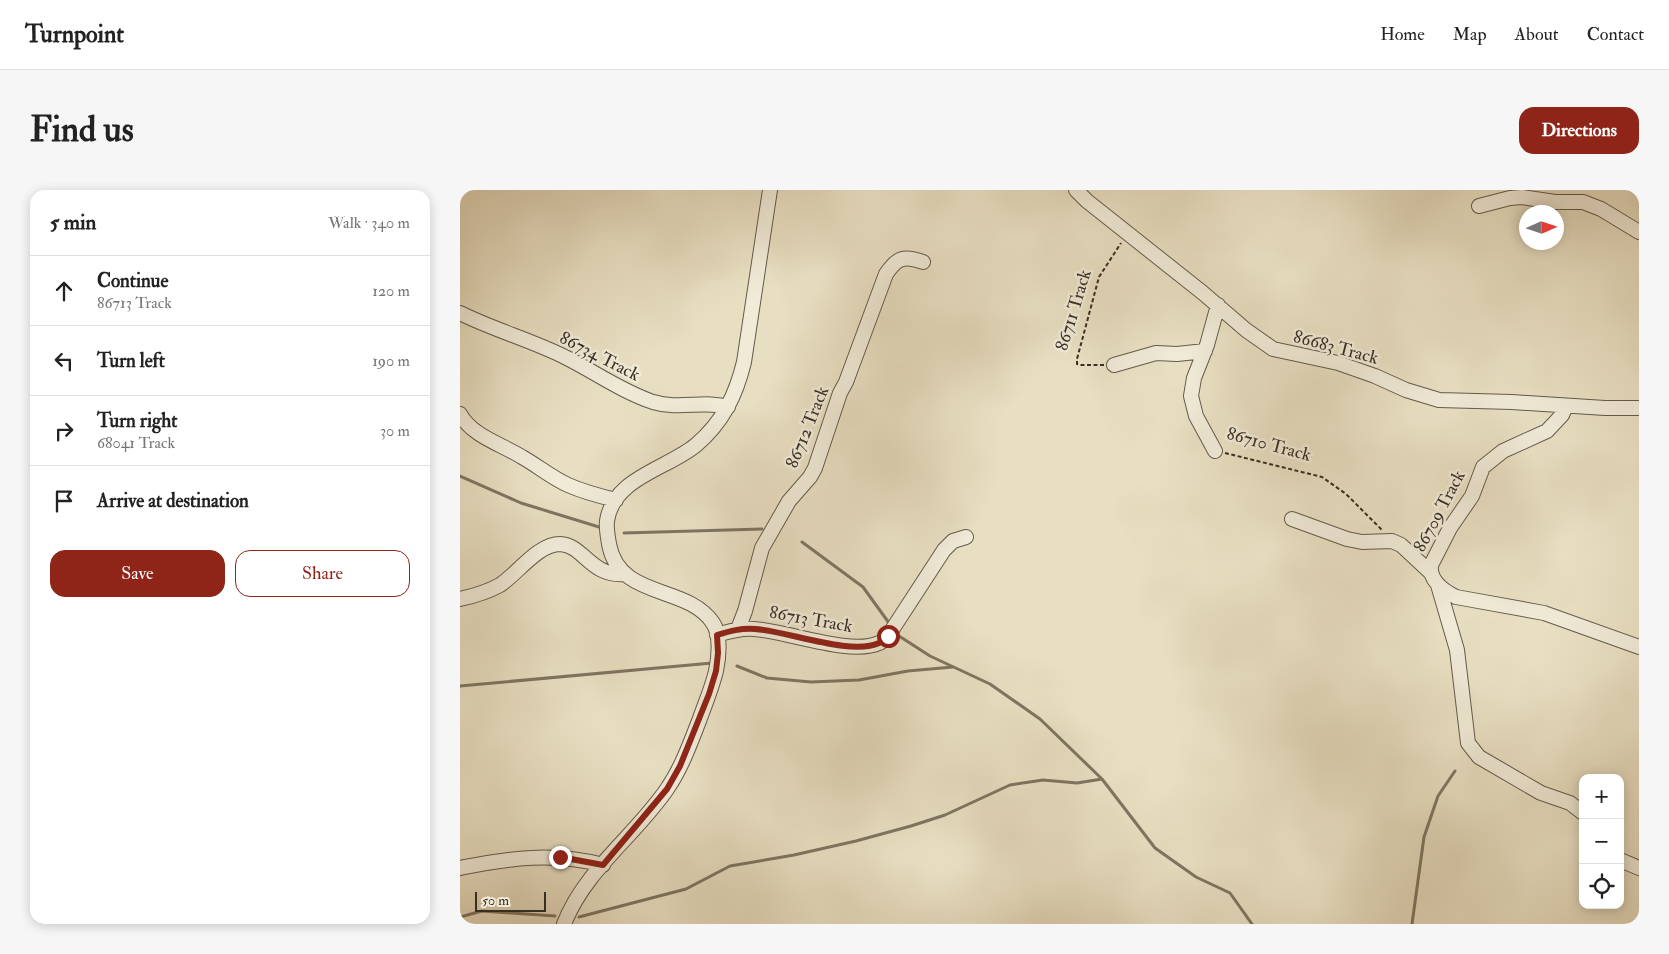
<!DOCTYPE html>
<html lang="en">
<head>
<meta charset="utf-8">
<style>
	:root { --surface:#fff; --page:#f6f6f6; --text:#222; --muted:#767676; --line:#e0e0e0; --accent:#8f2418 }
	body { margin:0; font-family:"IM FELL Double Pica",serif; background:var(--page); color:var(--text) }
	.controls { position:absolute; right:15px; bottom:15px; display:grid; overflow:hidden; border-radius:10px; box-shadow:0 2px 12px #0003 }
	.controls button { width:45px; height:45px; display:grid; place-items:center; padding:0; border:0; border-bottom:1px solid var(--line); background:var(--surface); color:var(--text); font:25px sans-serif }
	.compass { position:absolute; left:1059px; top:15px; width:45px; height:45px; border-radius:50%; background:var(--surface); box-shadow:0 2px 12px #0003; rotate:87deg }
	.scale { position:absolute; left:15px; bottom:12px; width:71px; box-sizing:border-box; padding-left:5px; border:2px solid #382f23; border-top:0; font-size:14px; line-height:18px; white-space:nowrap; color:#382f23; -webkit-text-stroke:4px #f0ead7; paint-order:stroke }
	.stop { position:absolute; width:15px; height:15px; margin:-11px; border:4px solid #8f2418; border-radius:50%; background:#fff }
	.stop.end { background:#8f2418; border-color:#fff; box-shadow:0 1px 5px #0008 }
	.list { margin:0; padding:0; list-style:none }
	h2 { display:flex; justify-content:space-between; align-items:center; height:65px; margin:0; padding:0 20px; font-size:21px }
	h2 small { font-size:16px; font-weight:400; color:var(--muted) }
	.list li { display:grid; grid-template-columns:32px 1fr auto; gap:15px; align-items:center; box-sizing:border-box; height:70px; padding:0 20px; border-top:1px solid var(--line) }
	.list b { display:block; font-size:19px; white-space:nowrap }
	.list p { margin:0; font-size:16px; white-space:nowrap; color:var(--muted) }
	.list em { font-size:16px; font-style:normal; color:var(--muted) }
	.actions { display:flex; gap:10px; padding:15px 20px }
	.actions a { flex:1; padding:11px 0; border:1px solid var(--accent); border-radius:15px; text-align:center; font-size:18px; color:var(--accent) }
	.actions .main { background:var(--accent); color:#fff }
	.icon { flex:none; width:28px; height:28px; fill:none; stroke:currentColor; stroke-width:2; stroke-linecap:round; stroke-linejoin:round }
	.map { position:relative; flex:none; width:1179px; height:734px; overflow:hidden; border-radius:15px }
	header { display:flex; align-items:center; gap:30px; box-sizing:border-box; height:70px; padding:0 25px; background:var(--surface); border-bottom:1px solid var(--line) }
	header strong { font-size:24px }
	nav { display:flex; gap:28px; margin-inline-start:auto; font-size:18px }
	.intro { display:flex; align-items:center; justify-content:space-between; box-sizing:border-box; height:120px; padding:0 30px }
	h1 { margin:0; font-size:35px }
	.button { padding:12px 22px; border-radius:15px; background:var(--accent); color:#fff; font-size:18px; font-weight:700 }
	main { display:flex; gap:30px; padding:0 30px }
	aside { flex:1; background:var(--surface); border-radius:15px; box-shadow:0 2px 12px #0003 }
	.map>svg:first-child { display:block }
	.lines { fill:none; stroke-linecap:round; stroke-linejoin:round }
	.stream { stroke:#7e7562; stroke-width:3 }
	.minor-casing { stroke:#645b4b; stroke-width:16 }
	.path { stroke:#382f23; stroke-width:2; stroke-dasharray:4 2.5; stroke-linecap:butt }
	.minor { stroke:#f0ead7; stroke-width:14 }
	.route { stroke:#8f2418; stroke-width:6 }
	.labels { text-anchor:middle; stroke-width:5; stroke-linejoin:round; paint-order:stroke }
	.street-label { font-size:18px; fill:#382f23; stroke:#f0ead7 }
</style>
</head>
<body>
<header>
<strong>Turnpoint</strong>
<nav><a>Home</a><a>Map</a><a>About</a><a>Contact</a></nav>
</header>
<div class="intro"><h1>Find us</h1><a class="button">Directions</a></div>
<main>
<aside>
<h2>5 min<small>Walk · 340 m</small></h2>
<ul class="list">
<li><svg class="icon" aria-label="ahead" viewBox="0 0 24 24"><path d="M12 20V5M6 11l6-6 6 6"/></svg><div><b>Continue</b><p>86713 Track</p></div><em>120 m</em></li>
<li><svg class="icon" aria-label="left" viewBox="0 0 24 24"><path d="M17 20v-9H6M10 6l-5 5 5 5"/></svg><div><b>Turn left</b></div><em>190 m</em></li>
<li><svg class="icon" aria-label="right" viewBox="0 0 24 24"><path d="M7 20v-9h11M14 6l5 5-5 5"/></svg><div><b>Turn right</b><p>68041 Track</p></div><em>30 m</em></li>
<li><svg class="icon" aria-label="arrive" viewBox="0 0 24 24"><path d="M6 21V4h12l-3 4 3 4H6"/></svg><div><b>Arrive at destination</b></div></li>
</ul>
<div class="actions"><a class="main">Save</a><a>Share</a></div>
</aside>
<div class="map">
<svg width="1179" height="734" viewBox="0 0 1179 734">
	<rect width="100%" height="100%" fill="#e8dfc2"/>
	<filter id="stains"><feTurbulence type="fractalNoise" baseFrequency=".004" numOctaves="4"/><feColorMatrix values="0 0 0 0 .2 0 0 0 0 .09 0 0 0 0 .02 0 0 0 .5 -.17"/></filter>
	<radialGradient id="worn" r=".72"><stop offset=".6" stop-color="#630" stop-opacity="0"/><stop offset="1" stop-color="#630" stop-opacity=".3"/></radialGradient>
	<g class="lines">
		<!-- stream -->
		<path class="stream" d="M0,286L61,313L139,337
			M164,343L302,339
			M342,352L403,397L429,433
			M439,446L470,466L530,494L580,529L642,589L695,658L736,687L770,703L792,734
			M277,476L307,488L351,492L399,490L448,481L493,477
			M0,496L252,473
			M0,727L22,721L95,726
			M119,727L226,699L270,676L334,665L396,651L451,636L485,625L550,595L583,590L617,593L642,589
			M952,734L964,647L978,606L995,581"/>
		<!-- minor casing -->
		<g class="minor-casing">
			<path id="minor" d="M616,0L627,11L743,103L786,140L813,159L878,173L915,186L946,200L979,210L1052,212L1145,218H1179
				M1019,16L1050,8L1062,7L1095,12H1123L1141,19L1179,42
				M0,123C34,140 71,150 105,167C135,182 161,201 193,212C219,220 245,210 268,217
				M654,175L696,163L717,164L745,161
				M1106,216L1102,225L1087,241L1043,261L1023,277L1012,306L990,338L971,375C969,391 984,401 996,407L1084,423L1179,457
				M0,224C12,246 41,254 62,267C78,276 92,288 108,295C124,302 139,306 156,310
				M755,261L736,226L731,206L734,188L747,155L758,115
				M832,329L887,349L902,352L932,351L941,355L970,382
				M978,395L997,460L1008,553L1019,567L1081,603L1110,613L1123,623
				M0,409C14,406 27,402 40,395C58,383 78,354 100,354C124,355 130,387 165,384
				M278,439L285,421L302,358L329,311L350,287L355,278L380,203L386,192L426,84C437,68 443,65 463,72
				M257,445C270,441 281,438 294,439C327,441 391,466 419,453C422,452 425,448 428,446L484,360L493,351L506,347
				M1160,670L1179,678
				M0,678C49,668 94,662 143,675
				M104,734C125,680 175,646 207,599C221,579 230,554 239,531C245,514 252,498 256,481C259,467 261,445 253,433C227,394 159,410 149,354C148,347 146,338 147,331C153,288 207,279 236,255C263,232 276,205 284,172L310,0"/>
		</g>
		<!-- path -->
		<path class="path" d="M644,175H621L617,174V169L639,87L661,53
			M765,263L862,287L886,304L922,340"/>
		<!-- minor -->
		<use href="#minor" class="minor"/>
	</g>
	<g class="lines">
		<!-- route -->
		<path class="route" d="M100,667L143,675L207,599L220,576L249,504L256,481L258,463L257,445C270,441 281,438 295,439C327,441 391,466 419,453C422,452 425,448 428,446"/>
	</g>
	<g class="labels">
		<!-- street labels -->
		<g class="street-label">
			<text transform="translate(613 120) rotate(-73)" y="6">86711 Track</text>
			<text transform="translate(876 157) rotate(15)" y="6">86683 Track</text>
			<text transform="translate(140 166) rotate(27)" y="6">86734 Track</text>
			<text transform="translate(347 237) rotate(-68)" y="6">86712 Track</text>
			<text transform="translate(809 254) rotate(15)" y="6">86710 Track</text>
			<text transform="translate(979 321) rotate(-62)" y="6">86709 Track</text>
			<text transform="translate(351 429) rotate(10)" y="6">86713 Track</text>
		</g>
	</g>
	<rect width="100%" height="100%" filter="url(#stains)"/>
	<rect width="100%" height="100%" fill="url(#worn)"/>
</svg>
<div class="controls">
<button>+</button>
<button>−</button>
<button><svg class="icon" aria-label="locate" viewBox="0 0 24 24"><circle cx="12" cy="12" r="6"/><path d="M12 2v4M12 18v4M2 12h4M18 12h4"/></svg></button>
</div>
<svg class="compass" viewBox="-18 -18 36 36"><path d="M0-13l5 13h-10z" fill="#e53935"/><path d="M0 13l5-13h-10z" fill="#767676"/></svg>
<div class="scale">50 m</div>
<div class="stop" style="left:428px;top:446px"></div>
<div class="stop end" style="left:100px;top:667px"></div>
</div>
</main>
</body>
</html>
